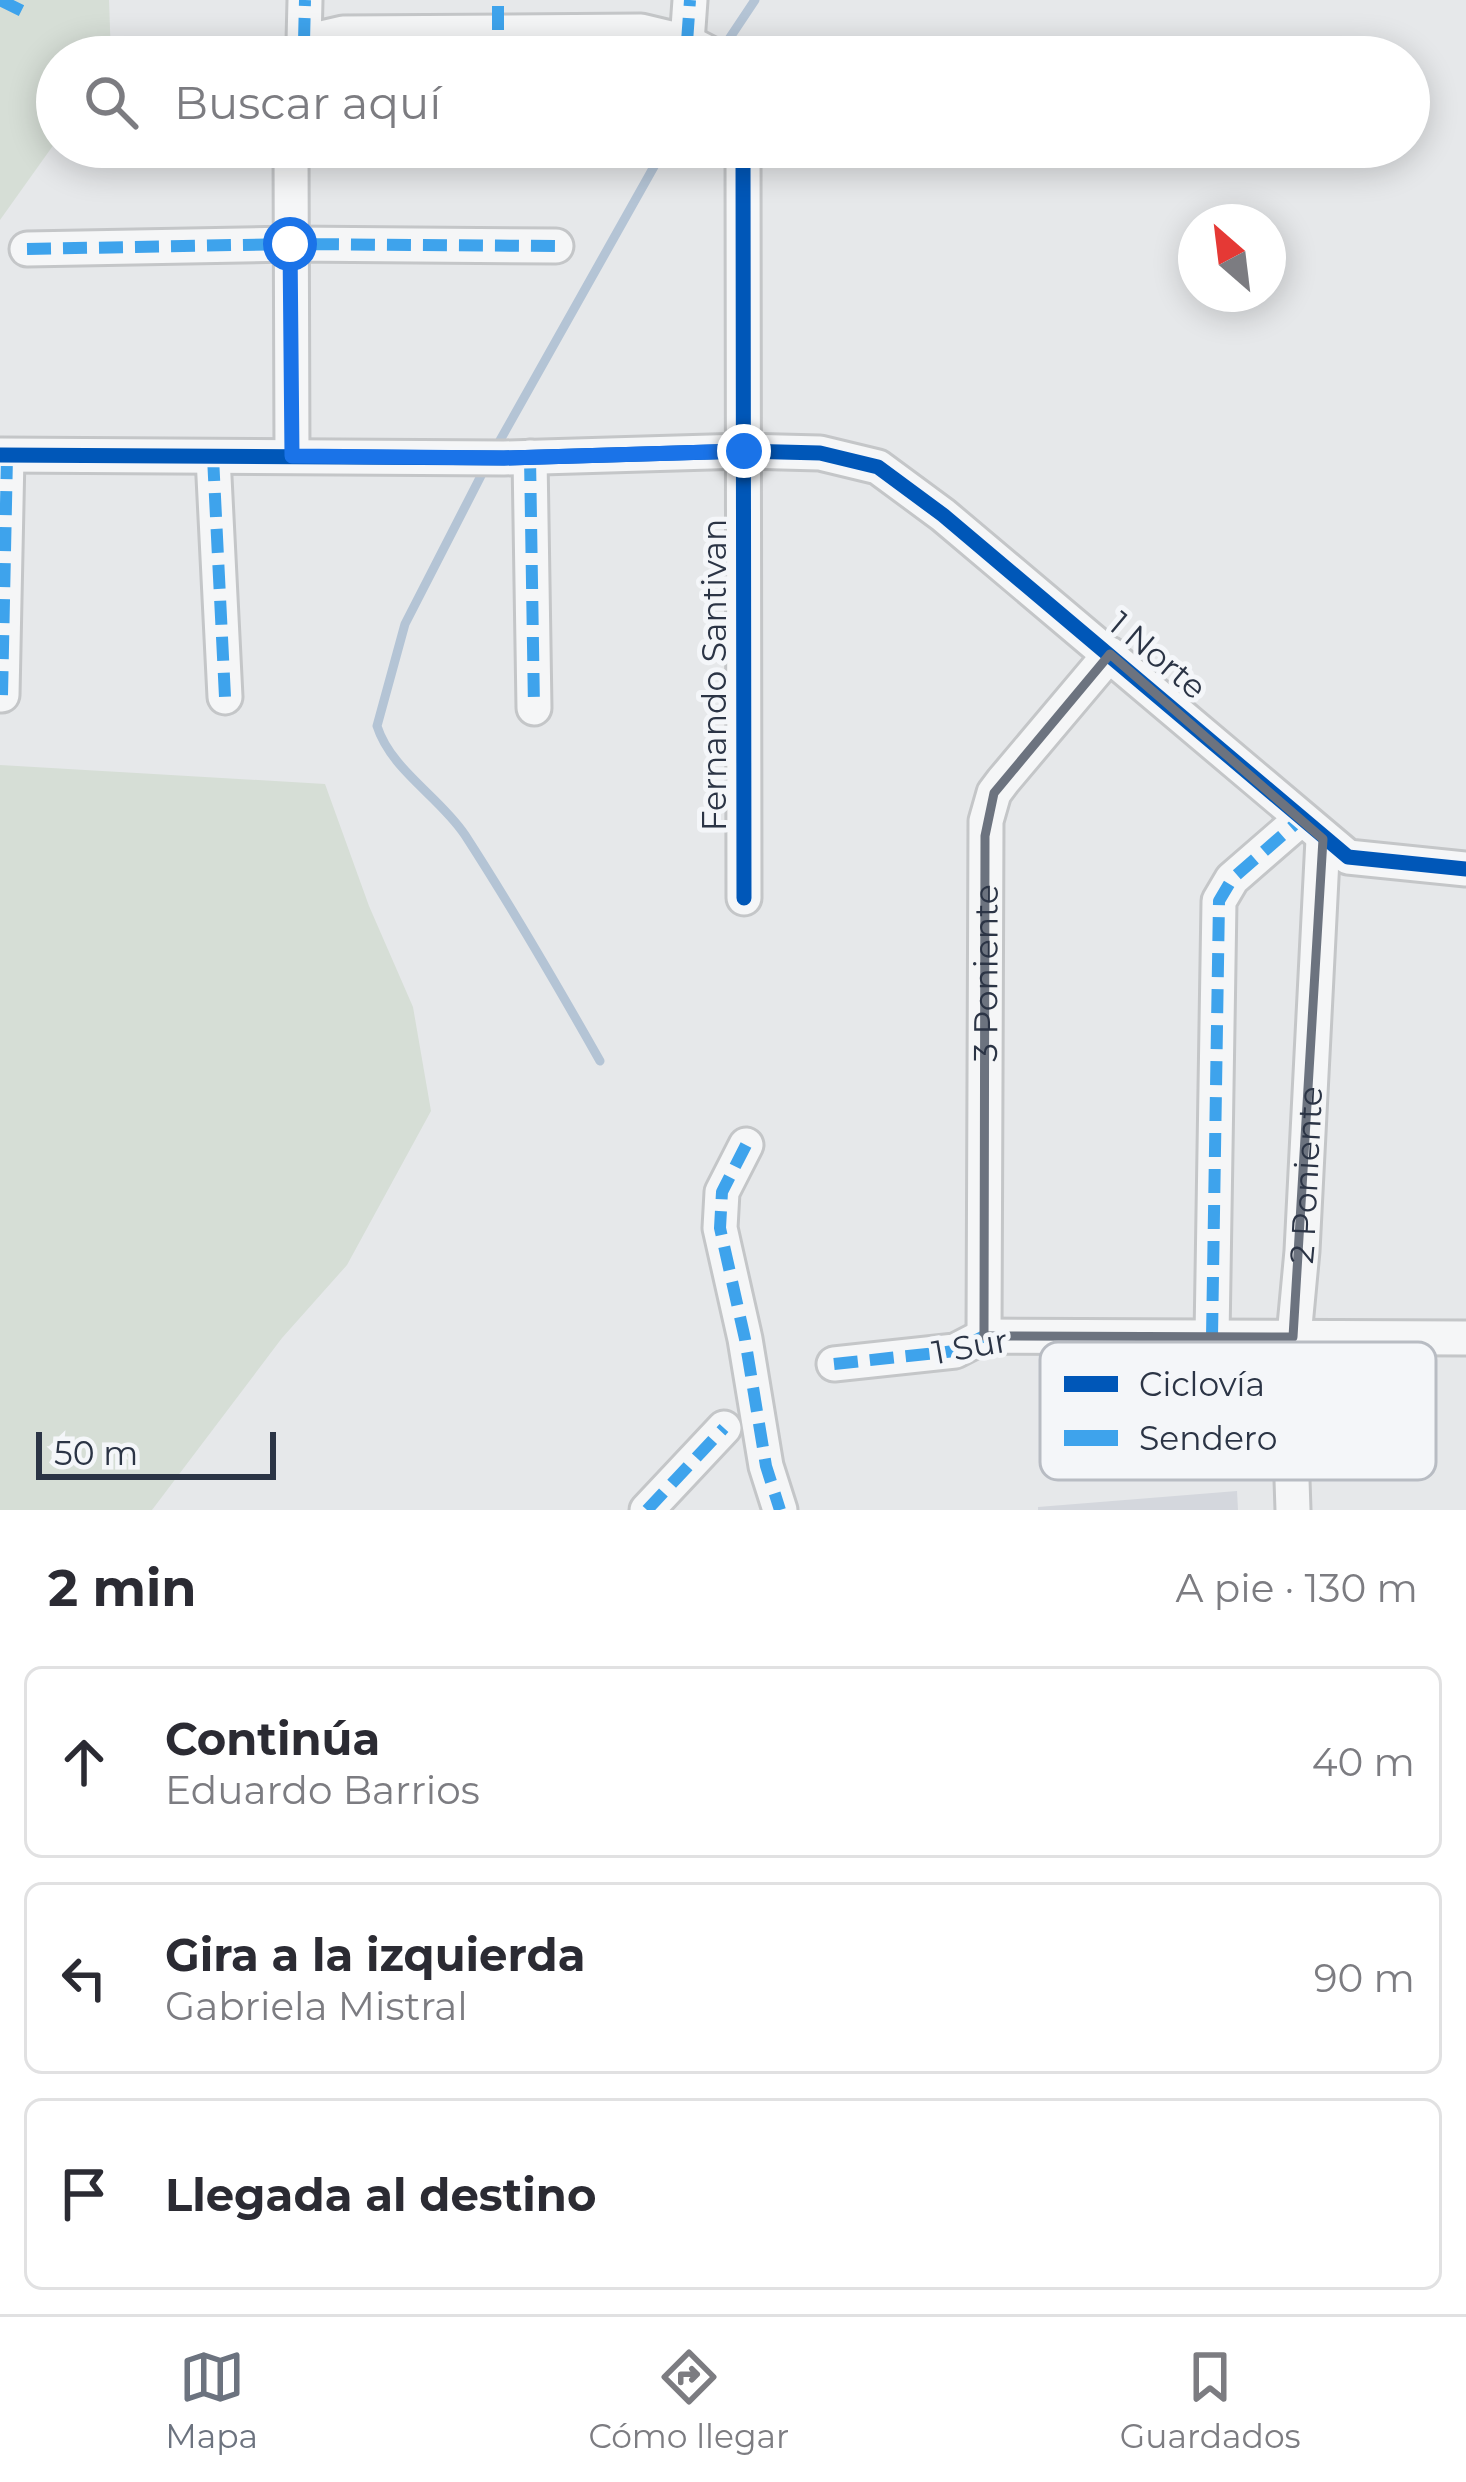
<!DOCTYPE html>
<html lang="es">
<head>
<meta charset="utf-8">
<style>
	:root { --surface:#fff; --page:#f2f2f3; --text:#2b2b33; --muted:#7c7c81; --line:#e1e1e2; --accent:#6c737f }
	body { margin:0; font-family:Montserrat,sans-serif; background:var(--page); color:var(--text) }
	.compass { position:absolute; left:1178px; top:204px; width:108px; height:108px; border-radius:50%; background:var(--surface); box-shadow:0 6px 30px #0003; rotate:332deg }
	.scale { position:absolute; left:36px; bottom:30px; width:240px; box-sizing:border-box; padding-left:12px; border:6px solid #2b3445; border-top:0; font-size:33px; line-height:42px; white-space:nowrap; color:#2b3445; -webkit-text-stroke:9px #f4f6f9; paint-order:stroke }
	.stop { position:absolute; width:36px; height:36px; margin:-27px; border:9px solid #1a73e8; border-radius:50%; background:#fff }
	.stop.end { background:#1a73e8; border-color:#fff; box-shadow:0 3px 12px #0008 }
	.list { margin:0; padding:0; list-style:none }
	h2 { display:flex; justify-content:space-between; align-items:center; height:156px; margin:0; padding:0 48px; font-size:51px }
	h2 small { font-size:39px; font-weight:400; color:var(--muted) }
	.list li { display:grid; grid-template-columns:78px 1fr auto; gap:36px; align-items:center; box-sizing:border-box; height:192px; margin:0 24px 24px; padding:0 24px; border:3px solid var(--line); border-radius:18px }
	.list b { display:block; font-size:45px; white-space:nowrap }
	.list p { margin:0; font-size:39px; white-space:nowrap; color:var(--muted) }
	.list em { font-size:39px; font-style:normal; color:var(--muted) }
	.icon { flex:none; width:66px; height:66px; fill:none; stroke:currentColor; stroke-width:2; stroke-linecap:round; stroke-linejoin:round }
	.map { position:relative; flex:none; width:1466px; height:1510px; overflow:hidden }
	.search { position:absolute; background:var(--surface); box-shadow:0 6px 30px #0003; left:36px; right:36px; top:36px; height:132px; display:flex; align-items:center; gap:30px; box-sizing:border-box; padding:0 42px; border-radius:66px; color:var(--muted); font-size:45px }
	.sheet { height:804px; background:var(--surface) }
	nav { display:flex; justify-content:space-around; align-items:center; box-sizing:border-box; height:168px; border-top:3px solid var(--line); background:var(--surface); font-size:33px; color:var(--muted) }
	nav a { display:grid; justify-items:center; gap:6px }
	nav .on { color:var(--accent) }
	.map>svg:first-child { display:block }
	.built { fill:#d4d7dd }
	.green { fill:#d6ded6 }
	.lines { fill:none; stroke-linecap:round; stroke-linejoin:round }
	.stream { stroke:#b4c4d5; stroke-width:9 }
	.street-casing { stroke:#c4c6c8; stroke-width:39 }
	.street { stroke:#f5f6f7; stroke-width:33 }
	.quiet { stroke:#3ea3ec; stroke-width:12; stroke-dasharray:24 12; stroke-linecap:butt }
	.cycleway-casing { stroke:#f4f6f9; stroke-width:22 }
	.cycleway { stroke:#0057b8; stroke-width:15 }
	.route { stroke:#1a73e8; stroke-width:15 }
	.marked { fill:none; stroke:#6c737f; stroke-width:9; stroke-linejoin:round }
	.labels { text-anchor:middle; stroke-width:10; stroke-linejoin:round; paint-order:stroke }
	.street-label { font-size:33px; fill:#2b3445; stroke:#f4f6f9 }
	.key { fill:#f4f6f9; stroke:#b8bcc3; stroke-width:3 }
	.key-label { font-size:33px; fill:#2b3445 }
</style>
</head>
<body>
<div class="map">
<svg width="1466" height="1510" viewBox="0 0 1466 1510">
	<rect width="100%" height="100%" fill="#e6e8ea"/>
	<!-- built -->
	<path class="built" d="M1237,1491L1238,1510H1038V1507Z"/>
	<!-- green -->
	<path class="green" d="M0,0H109L111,57H57V140L0,220Z
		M0,765L325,784L369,906L413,1007L431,1111L347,1265L282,1338L152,1510H0Z"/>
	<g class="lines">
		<!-- stream -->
		<path class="stream" d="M721,51L755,0
			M494,451L665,147
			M486,466L405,624L377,726C391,770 440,797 465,835C513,909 557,985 600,1061"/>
		<!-- street casing -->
		<g class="street-casing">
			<g id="street">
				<path d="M304,42L343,33L641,31L687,42L716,57"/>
				<path d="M687,42L690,0"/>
				<path d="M295,55L304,42L305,0"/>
				<path d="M291,147L292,456"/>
				<path d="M743,147L744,898"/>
				<path d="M27,249L290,244L556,246"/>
				<path d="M0,455L504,458L744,451L820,453L878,467L943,515L1348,857L1466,869"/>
				<path d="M213,457L225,697"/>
				<path d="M530,457L534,708"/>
				<path d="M2,695L7,456"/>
				<path d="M746,1145L722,1192L720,1228L745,1339L766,1466L780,1510"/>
				<path id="s1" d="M984,1336L986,821L994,793L1003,781L1110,654"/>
				<path d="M1212,1337L1219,901L1232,879L1301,819"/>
				<path d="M834,1364L955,1351L984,1336L1466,1338"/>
				<path d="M647,1510L724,1428"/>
				<path id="s2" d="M1293,1510L1289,1390L1302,1251L1323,839"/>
			</g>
		</g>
		<!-- street -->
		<use href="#street" class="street"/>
		<!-- quiet -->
		<path class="quiet" d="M0,0L28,14
			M498,30V0
			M304,42L305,0
			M687,42L690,0
			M27,249L290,244L556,246
			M213,457L225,697
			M530,457L534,708
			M2,695L7,456
			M746,1145L722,1192L720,1228L745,1339L766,1466L780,1510
			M1212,1337L1219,901L1232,879L1301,819
			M834,1364L955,1351L984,1336
			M647,1510L724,1428"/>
		<!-- cycleway casing -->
		<g class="cycleway-casing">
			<path id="cycleway" d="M743,147L744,898
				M0,455L504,458L744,451L820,453L878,467L943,515L1348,857L1466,869"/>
		</g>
		<!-- cycleway -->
		<use href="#cycleway" class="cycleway"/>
	</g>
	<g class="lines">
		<!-- route -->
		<path class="route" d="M290,244L292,456L504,458L744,451"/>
	</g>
	<!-- marked area -->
	<path class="marked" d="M1110,654L1323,839L1293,1337L984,1336L985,836L994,793Z"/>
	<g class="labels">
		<!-- street labels -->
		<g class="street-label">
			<text transform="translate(1158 655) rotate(40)" y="12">1 Norte</text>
			<text transform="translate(714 675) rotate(-90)" y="12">Fernando Santivan</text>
			<text dy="12" stroke="none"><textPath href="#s1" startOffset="363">3 Poniente</textPath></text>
			<text dy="12" stroke="none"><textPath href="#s2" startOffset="336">2 Poniente</textPath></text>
			<text transform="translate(970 1346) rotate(-10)" y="12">1 Sur</text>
		</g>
	</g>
	<!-- legend -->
	<rect x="1040" y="1342" width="396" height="138" rx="18" class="key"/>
	<rect x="1064" y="1376" width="54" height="16" fill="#0057b8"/>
	<rect x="1064" y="1430" width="54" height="16" fill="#3ea3ec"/>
	<g class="key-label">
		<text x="1139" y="1396">Ciclovía</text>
		<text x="1139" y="1450">Sendero</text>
	</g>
</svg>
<svg class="compass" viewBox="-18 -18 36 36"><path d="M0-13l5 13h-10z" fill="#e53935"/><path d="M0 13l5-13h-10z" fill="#7c7c81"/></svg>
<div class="scale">50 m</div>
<div class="stop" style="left:290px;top:244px"></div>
<div class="stop end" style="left:744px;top:451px"></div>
<div class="search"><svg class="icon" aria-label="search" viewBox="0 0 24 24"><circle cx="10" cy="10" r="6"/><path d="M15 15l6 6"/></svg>Buscar aquí</div>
</div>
<section class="sheet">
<h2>2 min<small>A pie · 130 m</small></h2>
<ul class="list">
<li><svg class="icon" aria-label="ahead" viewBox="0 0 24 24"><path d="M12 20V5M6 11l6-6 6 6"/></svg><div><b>Continúa</b><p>Eduardo Barrios</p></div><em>40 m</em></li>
<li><svg class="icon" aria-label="left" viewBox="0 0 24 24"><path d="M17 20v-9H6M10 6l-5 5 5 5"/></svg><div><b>Gira a la izquierda</b><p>Gabriela Mistral</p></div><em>90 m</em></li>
<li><svg class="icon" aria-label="arrive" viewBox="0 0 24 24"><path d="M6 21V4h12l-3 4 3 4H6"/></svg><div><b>Llegada al destino</b></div></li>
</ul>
</section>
<nav>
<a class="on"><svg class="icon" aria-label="map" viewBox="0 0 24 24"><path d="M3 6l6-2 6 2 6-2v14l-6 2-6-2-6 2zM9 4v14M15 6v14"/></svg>Mapa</a>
<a><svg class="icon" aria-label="directions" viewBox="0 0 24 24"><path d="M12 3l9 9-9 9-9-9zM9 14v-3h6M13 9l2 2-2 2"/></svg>Cómo llegar</a>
<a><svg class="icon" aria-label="saved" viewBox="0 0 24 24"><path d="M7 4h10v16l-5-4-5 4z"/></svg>Guardados</a>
</nav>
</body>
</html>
